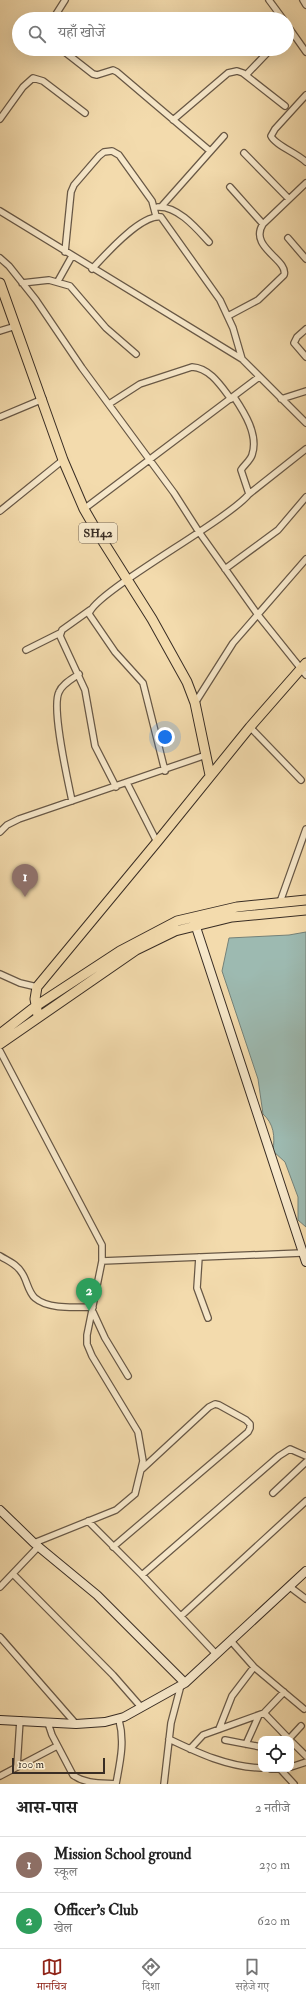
<!DOCTYPE html>
<html lang="hi">
<head>
<meta charset="utf-8">
<style>
	:root { --surface:#fff; --page:#f2f2f2; --text:#222; --muted:#767676; --line:#e0e0e0; --accent:#8f2418 }
	body { margin:0; font-family:"IM FELL Double Pica","Noto Serif Devanagari",serif; background:var(--page); color:var(--text) }
	.controls { position:absolute; right:12px; bottom:12px; display:grid; overflow:hidden; border-radius:8px; box-shadow:0 4px 16px #0002 }
	.controls button { width:36px; height:36px; display:grid; place-items:center; padding:0; border:0; border-bottom:1px solid var(--line); background:var(--surface); color:var(--text); font:20px sans-serif }
	.scale { position:absolute; left:12px; bottom:10px; width:93px; box-sizing:border-box; padding-left:4px; border:2px solid #392d24; border-top:0; font-size:11px; line-height:14px; white-space:nowrap; color:#392d24; -webkit-text-stroke:3px #f7e8ca; paint-order:stroke }
	.you { position:absolute; left:165px; top:737px; width:14px; height:14px; margin:-10px; border:3px solid #fff; border-radius:50%; background:#1a73e8; box-shadow:0 0 0 6px #1a73e833 }
	.badge { display:grid; place-items:center; width:26px; height:26px; border-radius:50%; background:var(--accent); color:#fff; font-size:13px; font-weight:700 }
	.pin { position:absolute; translate:-50% -33px; filter:drop-shadow(0 1px 2px #0008) }
	.pin::after { content:''; position:absolute; top:21px; width:14px; height:12px; background:inherit; clip-path:polygon(0 0,100% 0,50% 100%) }
	.list { margin:0; padding:0; list-style:none }
	h2 { display:flex; justify-content:space-between; align-items:center; height:52px; margin:0; padding:0 16px; font-size:17px }
	h2 small { font-size:13px; font-weight:400; color:var(--muted) }
	.list li { display:grid; grid-template-columns:26px 1fr auto; gap:12px; align-items:center; box-sizing:border-box; height:56px; padding:0 16px; border-top:1px solid var(--line) }
	.list b { display:block; font-size:15px; white-space:nowrap }
	.list p { margin:0; font-size:13px; white-space:nowrap; color:var(--muted) }
	.list em { font-size:13px; font-style:normal; color:var(--muted) }
	.icon { flex:none; width:22px; height:22px; fill:none; stroke:currentColor; stroke-width:2; stroke-linecap:round; stroke-linejoin:round }
	.map { position:relative; flex:none; width:306px; height:1784px; overflow:hidden }
	.search { position:absolute; background:var(--surface); box-shadow:0 4px 16px #0002; left:12px; right:12px; top:12px; height:44px; display:flex; align-items:center; gap:10px; box-sizing:border-box; padding:0 14px; border-radius:22px; color:var(--muted); font-size:15px }
	.sheet { height:164px; background:var(--surface) }
	nav { display:flex; justify-content:space-around; align-items:center; box-sizing:border-box; height:56px; border-top:1px solid var(--line); background:var(--surface); font-size:11px; color:var(--muted) }
	nav a { display:grid; justify-items:center; gap:2px }
	nav .on { color:var(--accent) }
	.map>svg:first-child { display:block }
	.water { fill:#9dbab1; stroke:#758279 }
	.lines { fill:none; stroke-linecap:round; stroke-linejoin:round }
	.street-casing { stroke:#685846; stroke-width:8 }
	.secondary-casing { stroke:#392d24; stroke-width:10 }
	.primary-casing { stroke:#392d24; stroke-width:11 }
	.street { stroke:#f7e8ca; stroke-width:5.5 }
	.secondary { stroke:#f7e8ca; stroke-width:8 }
	.primary { stroke:#f3dbad; stroke-width:9 }
	.labels { text-anchor:middle; stroke-width:3; stroke-linejoin:round; paint-order:stroke }
	.shield { fill:#f7e8ca; stroke:#726556; stroke-width:1 }
	.shield-label { font-size:12px; font-weight:bold; fill:#392d24 }
</style>
</head>
<body>
<div class="map">
<svg width="306" height="1784" viewBox="0 0 306 1784">
	<rect width="100%" height="100%" fill="#f3dbad"/>
	<filter id="stains"><feTurbulence type="fractalNoise" baseFrequency=".005" numOctaves="4"/><feColorMatrix values="0 0 0 0 .2 0 0 0 0 .09 0 0 0 0 .02 0 0 0 .5 -.17"/></filter>
	<radialGradient id="worn" r=".72"><stop offset=".6" stop-color="#630" stop-opacity="0"/><stop offset="1" stop-color="#630" stop-opacity=".3"/></radialGradient>
	<!-- water -->
	<path class="water" d="M306,932V1227L298,1220V1197L285,1162L273,1151C275,1136 274,1124 263,1114L258,1079L222,971L229,938L289,935Z"/>
	<g class="lines">
		<!-- street casing -->
		<g class="street-casing">
			<path id="street" d="M269,0L283,19
				M303,0L306,5
				M53,19L65,0
				M287,25L306,52
				M61,49L93,74L97,75L113,70L117,72L210,151
				M246,75L269,51
				M306,95L275,129L271,136C275,145 297,153 306,162
				M0,119L23,87L33,78L43,81L85,113
				M173,120L228,73L237,71L243,73L285,106
				M244,153L289,199
				M230,187L263,224
				M158,207C178,206 197,229 209,242
				M161,207L224,136
				M0,211L242,359L306,423
				M288,238L306,259
				M65,252L71,192L74,185L99,156L104,152L112,151L119,155L152,201L156,216
				M0,258L9,266L36,300L82,368L174,493L199,532L258,615L306,675
				M92,269C105,255 141,214 161,217L220,300L233,328L242,359
				M58,281L72,256
				M22,283L49,280L70,286L106,328L136,354
				M228,316L258,300L284,275C289,260 248,247 263,224L306,183
				M306,329L297,337L294,343L306,357
				M0,331L16,326
				M281,399L306,391
				M109,404L140,384L192,367C210,368 221,386 231,399
				M0,417L43,399
				M249,494L306,449
				M84,509L259,377
				M0,511L63,460
				M225,569L278,530L306,497
				M90,610L62,630L60,636L85,690L95,746L116,787
				M26,650L60,633
				M195,703L233,643L306,559
				M250,727L301,780
				M165,771L143,683L115,652L89,614C94,592 227,521 249,494L241,470C244,465 250,461 252,455C259,435 244,412 234,397
				M127,783L157,842
				M72,801C68,781 51,708 59,692C62,684 72,679 79,674
				M0,832L7,825L19,819L206,755
				M280,902L306,829
				M0,974L20,983L37,987
				M0,1051L102,1245V1261L87,1335V1344L92,1356L138,1432L143,1461L135,1494L116,1510L34,1543
				M0,1256C8,1261 17,1264 22,1273C27,1280 28,1292 35,1298C49,1310 76,1307 93,1307
				M199,1257L197,1288L208,1318
				M102,1261L302,1253
				M93,1312L105,1338L128,1376
				M273,1493L306,1462
				M88,1521L142,1575L216,1654
				M113,1547L248,1432L250,1428V1424L246,1420L219,1405L215,1404L209,1407L141,1470
				M13,1574L113,1675L141,1707
				M142,1575L279,1456L290,1449L306,1456
				M0,1587L39,1546
				M290,1587L306,1599
				M181,1616L306,1501
				M0,1637L76,1724
				M231,1641L254,1667L304,1709
				M264,1713L289,1739
				M48,1723L52,1735L73,1775C85,1784 102,1783 116,1784
				M219,1729L232,1696L254,1667
				M169,1739C198,1753 228,1767 261,1768
				M289,1739L301,1726
				M225,1740L261,1747
				M291,1741L306,1756
				M246,1744L259,1715
				M190,1749L203,1735L264,1713L284,1692
				M17,1767L20,1720
				M291,1767L306,1762
				M271,1769H283
				M281,1770L294,1784
				M0,1776L57,1746
				M116,1784C120,1762 125,1742 119,1720
				M164,1784L171,1723L181,1685"/>
		</g>
		<!-- secondary casing -->
		<g class="secondary-casing">
			<path id="secondary" d="M194,921L306,1262
				M0,1510L34,1543L97,1595L185,1683
				M0,1720L76,1724L105,1722L124,1717L185,1683L306,1571"/>
		</g>
		<!-- primary casing -->
		<g class="primary-casing">
			<path id="primary" d="M0,283L63,460L84,509L99,535L152,619L187,682L195,703L210,775
				M38,1016L35,999L37,987L157,842L250,727L306,663
				M0,1034L36,1006L120,951L177,921L237,907L306,900
				M0,1044L136,950L175,931L232,917L306,910"/>
		</g>
		<!-- street -->
		<use href="#street" class="street"/>
		<!-- secondary -->
		<use href="#secondary" class="secondary"/>
		<!-- primary -->
		<use href="#primary" class="primary"/>
	</g>
	<g class="labels">
		<!-- shield labels -->
		<rect class="shield" x="79" y="523" width="38" height="20" rx="3"/>
		<g class="shield-label">
			<text x="98" y="537">SH42</text>
		</g>
	</g>
	<rect width="100%" height="100%" filter="url(#stains)"/>
	<rect width="100%" height="100%" fill="url(#worn)"/>
</svg>
<div class="controls">
<button><svg class="icon" aria-label="locate" viewBox="0 0 24 24"><circle cx="12" cy="12" r="6"/><path d="M12 2v4M12 18v4M2 12h4M18 12h4"/></svg></button>
</div>
<div class="scale">100 m</div>
<div class="you"></div>
<div class="pin badge" style="left:25px;top:897px;background:#8d6e63">1</div>
<div class="pin badge" style="left:89px;top:1311px;background:#2e9e5b">2</div>
<div class="search"><svg class="icon" aria-label="search" viewBox="0 0 24 24"><circle cx="10" cy="10" r="6"/><path d="M15 15l6 6"/></svg>यहाँ खोजें</div>
</div>
<section class="sheet">
<h2>आस-पास<small>2 नतीजे</small></h2>
<ul class="list">
<li><span class="badge" style="background:#8d6e63">1</span><div><b>Mission School ground</b><p>स्कूल</p></div><em>230 m</em></li>
<li><span class="badge" style="background:#2e9e5b">2</span><div><b>Officer's Club</b><p>खेल</p></div><em>620 m</em></li>
</ul>
</section>
<nav>
<a class="on"><svg class="icon" aria-label="map" viewBox="0 0 24 24"><path d="M3 6l6-2 6 2 6-2v14l-6 2-6-2-6 2zM9 4v14M15 6v14"/></svg>मानचित्र</a>
<a><svg class="icon" aria-label="directions" viewBox="0 0 24 24"><path d="M12 3l9 9-9 9-9-9zM9 14v-3h6M13 9l2 2-2 2"/></svg>दिशा</a>
<a><svg class="icon" aria-label="saved" viewBox="0 0 24 24"><path d="M7 4h10v16l-5-4-5 4z"/></svg>सहेजे गए</a>
</nav>
</body>
</html>
